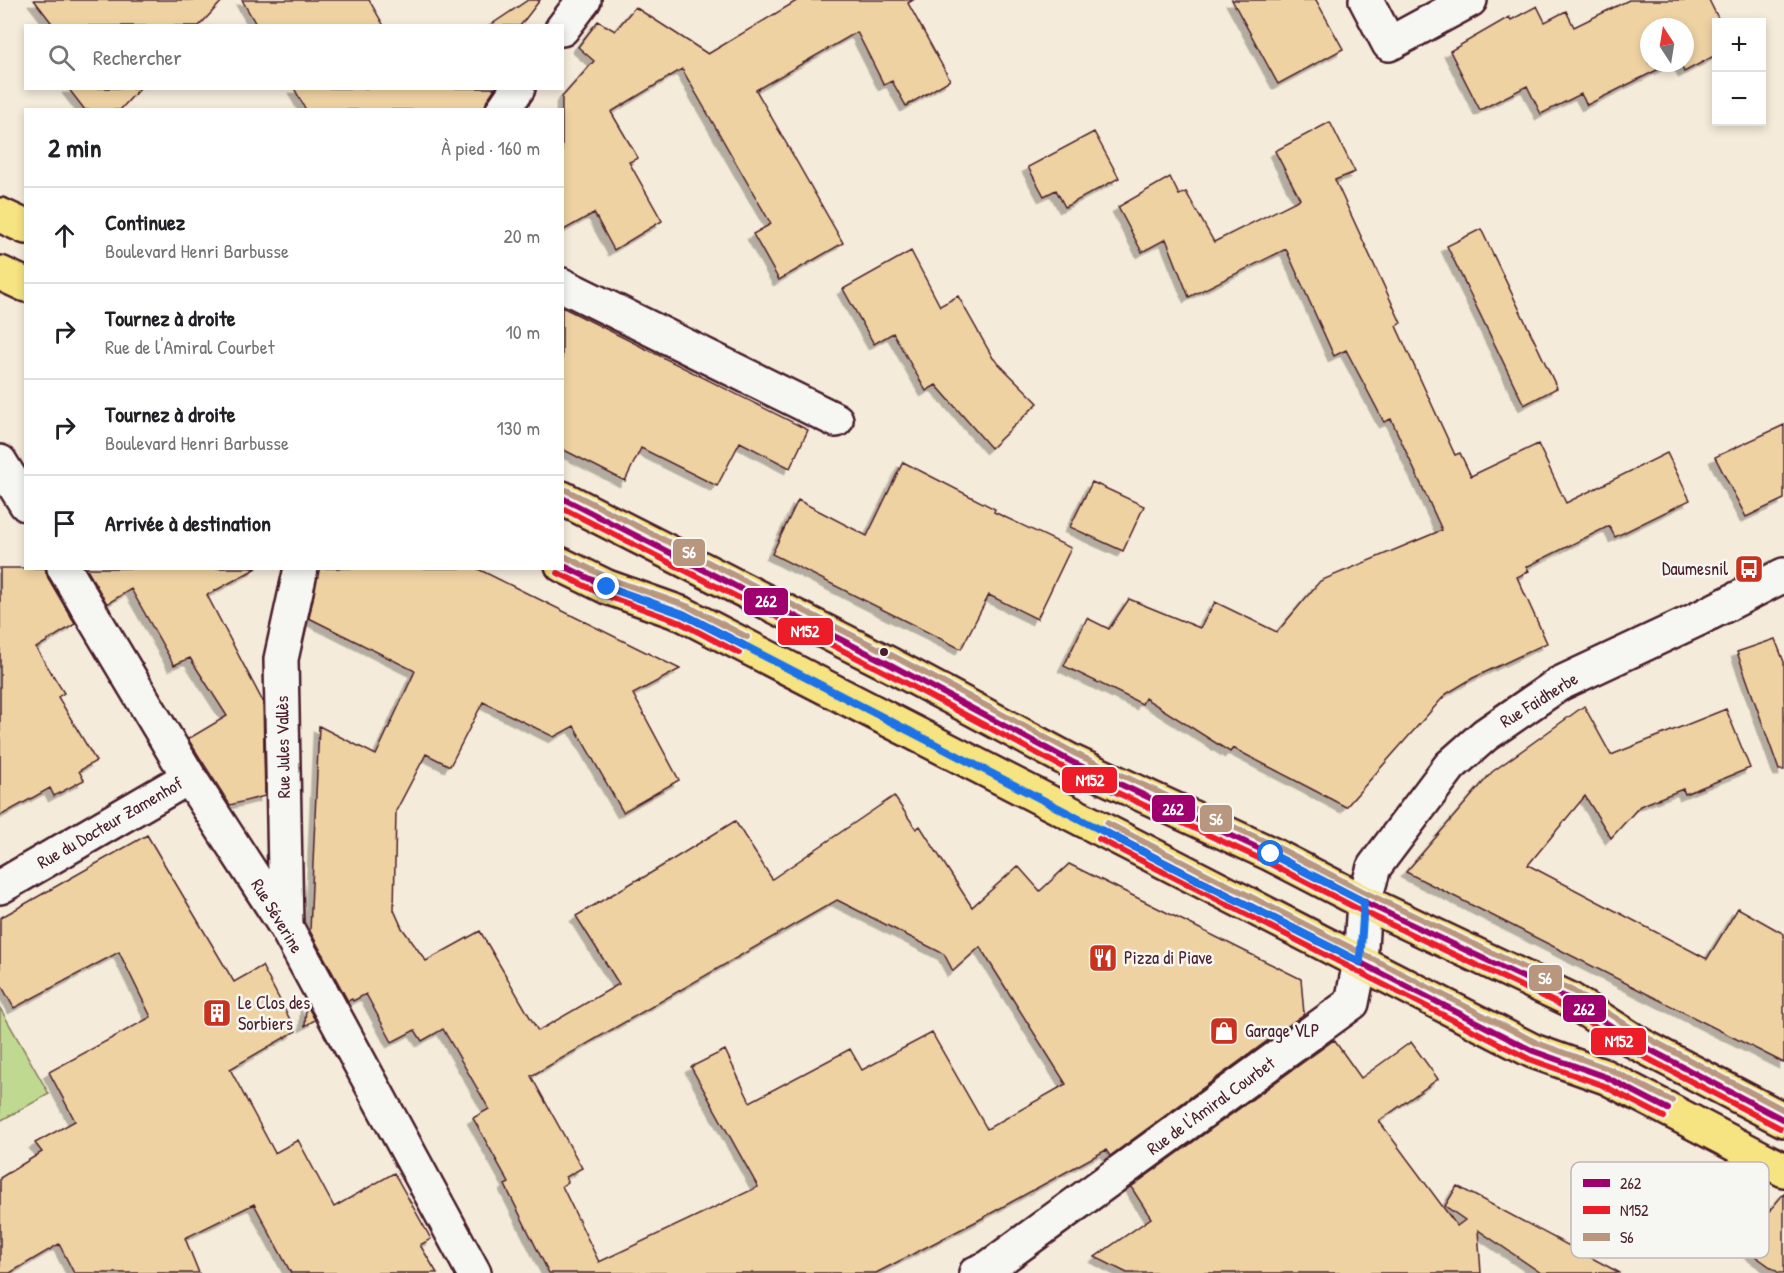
<!DOCTYPE html>
<html lang="fr">
<head>
<meta charset="utf-8">
<style>
	:root { --surface:#fff; --page:#f6f6f6; --text:#202124; --muted:#757577; --line:#e0e0e0 }
	body { margin:0; font-family:"Patrick Hand",sans-serif; background:var(--page); color:var(--text) }
	.controls { position:absolute; right:18px; top:18px; display:grid; overflow:hidden; border-radius:0px; box-shadow:0 3px 9px #0003 }
	.controls button { width:54px; height:54px; display:grid; place-items:center; padding:0; border:0; border-bottom:2px solid var(--line); background:var(--surface); color:var(--text); font:30px sans-serif }
	.compass { position:absolute; left:1640px; top:18px; width:54px; height:54px; border-radius:50%; background:var(--surface); box-shadow:0 3px 9px #0003; rotate:348deg }
	.stop { position:absolute; width:18px; height:18px; margin:-14px; border:4px solid #1a73e8; border-radius:50%; background:#fff }
	.stop.end { background:#1a73e8; border-color:#fff; box-shadow:0 2px 6px #0008 }
	.list { margin:0; padding:0; list-style:none }
	h2 { display:flex; justify-content:space-between; align-items:center; height:78px; margin:0; padding:0 24px; font-size:26px }
	h2 small { font-size:20px; font-weight:400; color:var(--muted) }
	.list li { display:grid; grid-template-columns:39px 1fr auto; gap:18px; align-items:center; box-sizing:border-box; height:96px; padding:0 24px; border-top:2px solid var(--line) }
	.list b { display:block; font-size:22px; white-space:nowrap }
	.list p { margin:0; font-size:20px; white-space:nowrap; color:var(--muted) }
	.list em { font-size:20px; font-style:normal; color:var(--muted) }
	.icon { flex:none; width:33px; height:33px; fill:none; stroke:currentColor; stroke-width:2; stroke-linecap:round; stroke-linejoin:round }
	.map { position:relative; flex:none; width:1784px; height:1273px; overflow:hidden }
	.search { position:absolute; background:var(--surface); box-shadow:0 3px 9px #0003; left:24px; top:24px; width:540px; height:66px; display:flex; align-items:center; gap:15px; box-sizing:border-box; padding:0 21px; border-radius:0px; color:var(--muted); font-size:22px }
	.panel { position:absolute; background:var(--surface); box-shadow:0 3px 9px #0003; left:24px; top:108px; width:540px; height:462px; border-radius:0px }
	.map>svg:first-child { display:block }
	.green { fill:#c0d990; stroke:#857c5e; stroke-width:1.5 }
	.building { fill:#eed2a2; stroke:#4a1f2b; stroke-width:1.5; fill-rule:evenodd; filter:url(#shadow) }
	.lines { fill:none; stroke-linecap:round; stroke-linejoin:round }
	.minor-casing { stroke:#4a1f2b; stroke-width:38 }
	.major-casing { stroke:#4a1f2b; stroke-width:38 }
	.minor { stroke:#f6f6f2; stroke-width:33 }
	.major { stroke:#f6e381; stroke-width:33 }
	.bus-1-casing { stroke:#f6f6f2; stroke-width:10 }
	.bus-2-casing { stroke:#f6f6f2; stroke-width:10 }
	.bus-3-casing { stroke:#f6f6f2; stroke-width:10 }
	.bus-1 { stroke:#a0006e; stroke-width:6 }
	.bus-2 { stroke:#ed1c29; stroke-width:6 }
	.bus-3 { stroke:#b9977f; stroke-width:6 }
	.route { stroke:#1a73e8; stroke-width:8 }
	.bus-dot { fill:#4a1f2b; stroke:#f6f6f2; stroke-width:2 }
	.labels { text-anchor:middle; stroke-width:5; stroke-linejoin:round; paint-order:stroke }
	.poi-label { font-size:18px; fill:#4a1f2b; stroke:#f6f6f2; text-anchor:start }
	.street-label { font-size:18px; fill:#4a1f2b; stroke:#f6f6f2 }
	.key { fill:#f6f6f2; stroke:#c2b6b6; stroke-width:1.5 }
	.key-label { font-size:16px; fill:#4a1f2b }
	.line-badge { stroke:#f6f6f2; stroke-width:2 }
	.badge-label { font-size:16px; text-anchor:middle; font-weight:bold; fill:#fff }
</style>
</head>
<body>
<div class="map">
<svg width="1784" height="1273" viewBox="0 0 1784 1273">
	<defs>
		<filter id="shadow"><feDropShadow dx="-5.5" dy="5.5" stdDeviation="0" flood-color="#0004"/></filter>
	</defs>
	<rect width="100%" height="100%" fill="#f4ebda"/>
	<filter id="ink" filterUnits="userSpaceOnUse"><feTurbulence type="fractalNoise" baseFrequency=".0167" numOctaves="2"/><feDisplacementMap in="SourceGraphic" scale="12" xChannelSelector="R" yChannelSelector="G"/><feConvolveMatrix kernelMatrix="1 2 1 2 8 2 1 2 1" color-interpolation-filters="sRGB"/></filter>
	<g filter="url(#ink)">
		<!-- green -->
		<path class="green" d="M0,1008L49,1094L0,1121Z"/>
		<!-- building -->
		<path class="building" d="M34,0H223L199,26H54Z
			M242,0H369L384,26H257Z
			M528,0H540L520,26H489Z
			M798,0H913L908,3L950,80L906,106L892,81L884,85L857,32L756,90L843,243L779,280L753,234L771,224L682,69L611,112L638,158L629,162L662,221L614,250L594,213L562,231V97L594,61L578,47L598,21L615,31L635,7L708,54Z
			M1232,0H1316L1343,49L1278,84Z
			M1629,0H1709L1720,22H1716V55L1684,72L1680,63H1685V27H1649V63H1671L1587,105L1581,94L1541,114L1527,86L1480,110L1450,51L1509,17L1511,20L1537,6L1545,22L1566,11L1574,27Z
			M68,88H140L120,110H85Z
			M294,88H495L487,100L484,110H306Z
			M1330,122L1355,172L1335,180L1401,323L1396,326L1455,455L1460,453L1471,476L1538,444L1566,503L1667,453L1690,500L1615,537L1609,526L1526,567L1529,571L1517,577L1547,643L1473,678L1446,694L1346,807L1233,748L1230,752L1145,698L1142,704L1064,666L1087,618L1109,629L1129,599L1200,628L1215,602L1277,632L1320,581L1442,530L1391,419L1384,422L1346,350L1334,356L1286,249L1189,297L1166,239L1142,252L1118,207L1170,177L1179,195L1186,192L1214,242L1300,199L1275,151Z
			M1094,132L1119,178L1065,207L1056,190L1044,196L1028,167Z
			M1481,229L1557,388L1524,405L1447,246Z
			M911,251L940,306L958,296L993,358L1038,403L991,448L936,385L926,391L893,333L874,344L843,289Z
			M562,307L808,430L790,468L740,442L717,486L641,448L625,481L562,449Z
			M1784,425V499L1746,517L1715,457Z
			M903,462L995,509L994,512L1071,548L1037,619L989,595L961,649L772,554L798,500L867,536Z
			M1092,482L1144,506L1123,551L1070,527Z
			M0,568H45L48,578L75,624L36,648L64,693L58,697L96,761L79,771L84,780L54,796L50,788L0,816Z
			M86,568H257L207,595L263,702L265,796L230,805L188,739L227,716L190,658L174,665L131,589L107,604Z
			M319,568H476L680,669L633,694L679,780L623,812L574,726L554,737L483,702L450,766L426,754L396,811L394,910L402,928L426,961L480,931L538,1031L619,984L576,916L640,878L641,879L735,821L772,879L894,796L916,829L920,826L972,907L1018,866L1040,891L1069,864L1301,979L1304,1014L1110,1156L1106,1150L977,1221L876,1273H549L505,1185L509,1183L473,1118L489,1109L443,1029L422,1041L415,1030L392,1042L366,994L353,1001L352,999L348,1001L310,931L319,726L376,755L415,671L309,618ZM837,900L944,954L953,971L980,947L1066,1084L987,1129L932,1033L862,1070L850,1049L750,1102L725,1050L691,1067L758,1187L599,1262L562,1186L568,1182L566,1177L582,1168L531,1076Z
			M1775,639L1784,662V770H1779L1737,652Z
			M1584,706L1611,755L1726,709L1750,768L1685,794L1683,789L1640,806L1611,838L1585,796L1528,865L1707,959L1738,908L1784,934V1063L1406,872L1492,772Z
			M147,835L234,982L262,966L296,1031L230,1069L275,1153L298,1140L334,1207L394,1173L431,1239L420,1245L437,1273H291L254,1204L185,1238L199,1273H74L59,1244L10,1273H0V1178L42,1152L35,1143L75,1121L49,1072L151,1017L119,952L14,1008L0,983V918Z
			M306,1004L315,1020L305,1026Z
			M1334,1040L1361,1078L1411,1042L1438,1079L1379,1121L1457,1226L1465,1220L1445,1206L1457,1186L1620,1273H1541L1478,1230L1481,1273H1127L1095,1257L1151,1218L1131,1187Z
			M1784,1193V1273H1779L1741,1246Z"/>
		<g class="lines">
			<!-- minor casing -->
			<g class="minor-casing">
				<path id="minor" d="M1366,0L1389,44L1470,0
					M562,29L584,0
					M503,110L518,88
					M562,285L836,420
					M0,462L26,504
					M64,568L189,777L286,927L474,1273
					M0,887L189,777
					M286,927L281,659L301,568
					M976,1273L988,1268L1352,1003L1360,962L1364,902L1374,867L1450,766L1485,735L1559,684L1698,619L1784,575"/>
			</g>
			<!-- major casing -->
			<g class="major-casing">
				<path id="major" d="M0,215L26,227
					M0,273L26,285
					M562,498L891,665L1072,762L1271,854L1364,902L1569,999L1639,1044L1784,1120
					M562,565L607,587L683,614L1533,1051L1606,1077L1784,1170"/>
			</g>
			<!-- minor -->
			<use href="#minor" class="minor"/>
			<!-- major -->
			<use href="#major" class="major"/>
			<!-- bus-1 casing -->
			<g class="bus-1-casing">
				<path id="bus-1" d="M562,498L891,665L1072,762L1271,854L1364,902L1569,999L1639,1044L1784,1120
					M562,565L607,587L683,614L743,645
					M1103,831L1533,1051L1606,1077L1668,1109"/>
			</g>
			<!-- bus-2 casing -->
			<g class="bus-2-casing">
				<path id="bus-2" d="M562,508L887,673L1068,770L1267,862L1360,910L1565,1007L1635,1052L1780,1128
					M558,573L604,595L679,622L739,653
					M1099,839L1529,1059L1602,1085L1664,1117"/>
			</g>
			<!-- bus-3 casing -->
			<g class="bus-3-casing">
				<path id="bus-3" d="M566,490L895,657L1076,754L1275,846L1368,894L1573,991L1644,1036L1784,1110
					M566,557L610,579L687,606L747,637
					M1107,823L1537,1043L1609,1069L1672,1101"/>
			</g>
			<!-- bus-1 -->
			<use href="#bus-1" class="bus-1"/>
			<!-- bus-2 -->
			<use href="#bus-2" class="bus-2"/>
			<!-- bus-3 -->
			<use href="#bus-3" class="bus-3"/>
		</g>
	</g>
	<g class="lines" filter="url(#ink)">
		<!-- route -->
		<path class="route" d="M607,587L683,614L1221,892L1360,962L1364,902L1271,854"/>
	</g>
	<!-- icons -->
	<defs>
		<g id="bus-square" transform="scale(1.5)"><rect x="-9" y="-9" width="18" height="18" rx="4" fill="#c8321e" stroke="#f6f6f2"/><path d="M-5-6H5V4H4V6H2V4H-2V6H-4V4H-5ZM-3.5-4V0h7V-4ZM-3.5 1.2v1.5H-2V1.2ZM2 1.2v1.5H3.5V1.2Z" fill="#fff"/></g>
		<g id="restaurant-square" transform="scale(1.5)"><rect x="-9" y="-9" width="18" height="18" rx="4" fill="#c8321e" stroke="#f6f6f2"/><path d="M-5-6h1v4h1v-4h1v4h1v-4h1v5L-1.5 .5V6h-2V.5L-5-1ZM5-6V6H3V1.5H1.5Q1.5-4 5-6Z" fill="#fff"/></g>
		<g id="building-square" transform="scale(1.5)"><rect x="-9" y="-9" width="18" height="18" rx="4" fill="#c8321e" stroke="#f6f6f2"/><path d="M-4-6H4V6H1V3H-1V6H-4ZM-2.5-4.3h1.7v1.8h-1.7ZM.8-4.3h1.7v1.8H.8ZM-2.5-1h1.7V.8h-1.7ZM.8-1h1.7V.8H.8Z" fill="#fff"/></g>
		<g id="shop-square" transform="scale(1.5)"><rect x="-9" y="-9" width="18" height="18" rx="4" fill="#c8321e" stroke="#f6f6f2"/><path d="M-5-2.5h2.3a2.7 3.5 0 0 1 5.4 0H5L5.5 6h-11ZM-1.5-2.5h3a1.5 2.3 0 0 0-3 0Z" fill="#fff"/></g>
	</defs>
	<g fill-rule="evenodd">
		<use href="#bus-square" x="1749" y="569"/>
		<use href="#restaurant-square" x="1103" y="958"/>
		<use href="#building-square" x="217" y="1013"/>
		<use href="#shop-square" x="1224" y="1031"/>
	</g>
	<!-- markers -->
	<circle class="bus-dot" cx="884" cy="652" r="5"/>
	<g class="labels">
		<!-- poi labels -->
		<g class="poi-label">
			<text x="1728" y="575" text-anchor="end">Daumesnil</text>
			<text x="1124" y="964">Pizza di Piave</text>
			<text x="238" y="1009">Le Clos des<tspan x="238" dy="21">Sorbiers</tspan></text>
			<text x="1245" y="1037">Garage VLP</text>
		</g>
		<!-- street labels -->
		<g class="street-label">
			<text transform="translate(1539 700) rotate(-32)" y="6">Rue Faidherbe</text>
			<text transform="translate(283 747) rotate(-91)" y="6">Rue Jules Vallès</text>
			<text transform="translate(110 823) rotate(-30)" y="6">Rue du Docteur Zamenhof</text>
			<text transform="translate(277 916) rotate(59)" y="6">Rue Séverine</text>
			<text transform="translate(1211 1106) rotate(-36)" y="6">Rue de l'Amiral Courbet</text>
		</g>
	</g>
	<!-- legend -->
	<rect x="1571" y="1162" width="198" height="96" rx="9" class="key"/>
	<rect x="1583" y="1179" width="27" height="8" fill="#a0006e"/>
	<rect x="1583" y="1206" width="27" height="8" fill="#ed1c29"/>
	<rect x="1583" y="1233" width="27" height="8" fill="#b9977f"/>
	<g class="key-label">
		<text x="1620" y="1189">262</text>
		<text x="1620" y="1216">N152</text>
		<text x="1620" y="1243">S6</text>
	</g>
	<g class="line-badge">
		<rect x="672" y="538" width="34" height="29" rx="6" fill="#b9977f"/>
		<rect x="743" y="587" width="46" height="29" rx="6" fill="#a0006e"/>
		<rect x="777" y="617" width="57" height="29" rx="6" fill="#ed1c29"/>
		<rect x="1061" y="766" width="57" height="28" rx="6" fill="#ed1c29"/>
		<rect x="1151" y="794" width="45" height="29" rx="6" fill="#a0006e"/>
		<rect x="1199" y="804" width="34" height="29" rx="6" fill="#b9977f"/>
		<rect x="1528" y="964" width="35" height="28" rx="6" fill="#b9977f"/>
		<rect x="1562" y="994" width="45" height="29" rx="6" fill="#a0006e"/>
		<rect x="1590" y="1027" width="57" height="29" rx="6" fill="#ed1c29"/>
	</g>
	<g class="badge-label">
		<text x="689" y="558">S6</text>
		<text x="766" y="607">262</text>
		<text x="805" y="637">N152</text>
		<text x="1090" y="786">N152</text>
		<text x="1173" y="815">262</text>
		<text x="1216" y="825">S6</text>
		<text x="1545" y="984">S6</text>
		<text x="1584" y="1015">262</text>
		<text x="1619" y="1047">N152</text>
	</g>
</svg>
<div class="controls">
<button>+</button>
<button>−</button>
</div>
<svg class="compass" viewBox="-18 -18 36 36"><path d="M0-13l5 13h-10z" fill="#e53935"/><path d="M0 13l5-13h-10z" fill="#757577"/></svg>
<div class="stop" style="left:1271px;top:854px"></div>
<div class="stop end" style="left:607px;top:587px"></div>
<div class="search"><svg class="icon" aria-label="search" viewBox="0 0 24 24"><circle cx="10" cy="10" r="6"/><path d="M15 15l6 6"/></svg>Rechercher</div>
<section class="panel">
<h2>2 min<small>À pied · 160 m</small></h2>
<ul class="list">
<li><svg class="icon" aria-label="ahead" viewBox="0 0 24 24"><path d="M12 20V5M6 11l6-6 6 6"/></svg><div><b>Continuez</b><p>Boulevard Henri Barbusse</p></div><em>20 m</em></li>
<li><svg class="icon" aria-label="right" viewBox="0 0 24 24"><path d="M7 20v-9h11M14 6l5 5-5 5"/></svg><div><b>Tournez à droite</b><p>Rue de l'Amiral Courbet</p></div><em>10 m</em></li>
<li><svg class="icon" aria-label="right" viewBox="0 0 24 24"><path d="M7 20v-9h11M14 6l5 5-5 5"/></svg><div><b>Tournez à droite</b><p>Boulevard Henri Barbusse</p></div><em>130 m</em></li>
<li><svg class="icon" aria-label="arrive" viewBox="0 0 24 24"><path d="M6 21V4h12l-3 4 3 4H6"/></svg><div><b>Arrivée à destination</b></div></li>
</ul>
</section>
</div>
</body>
</html>
